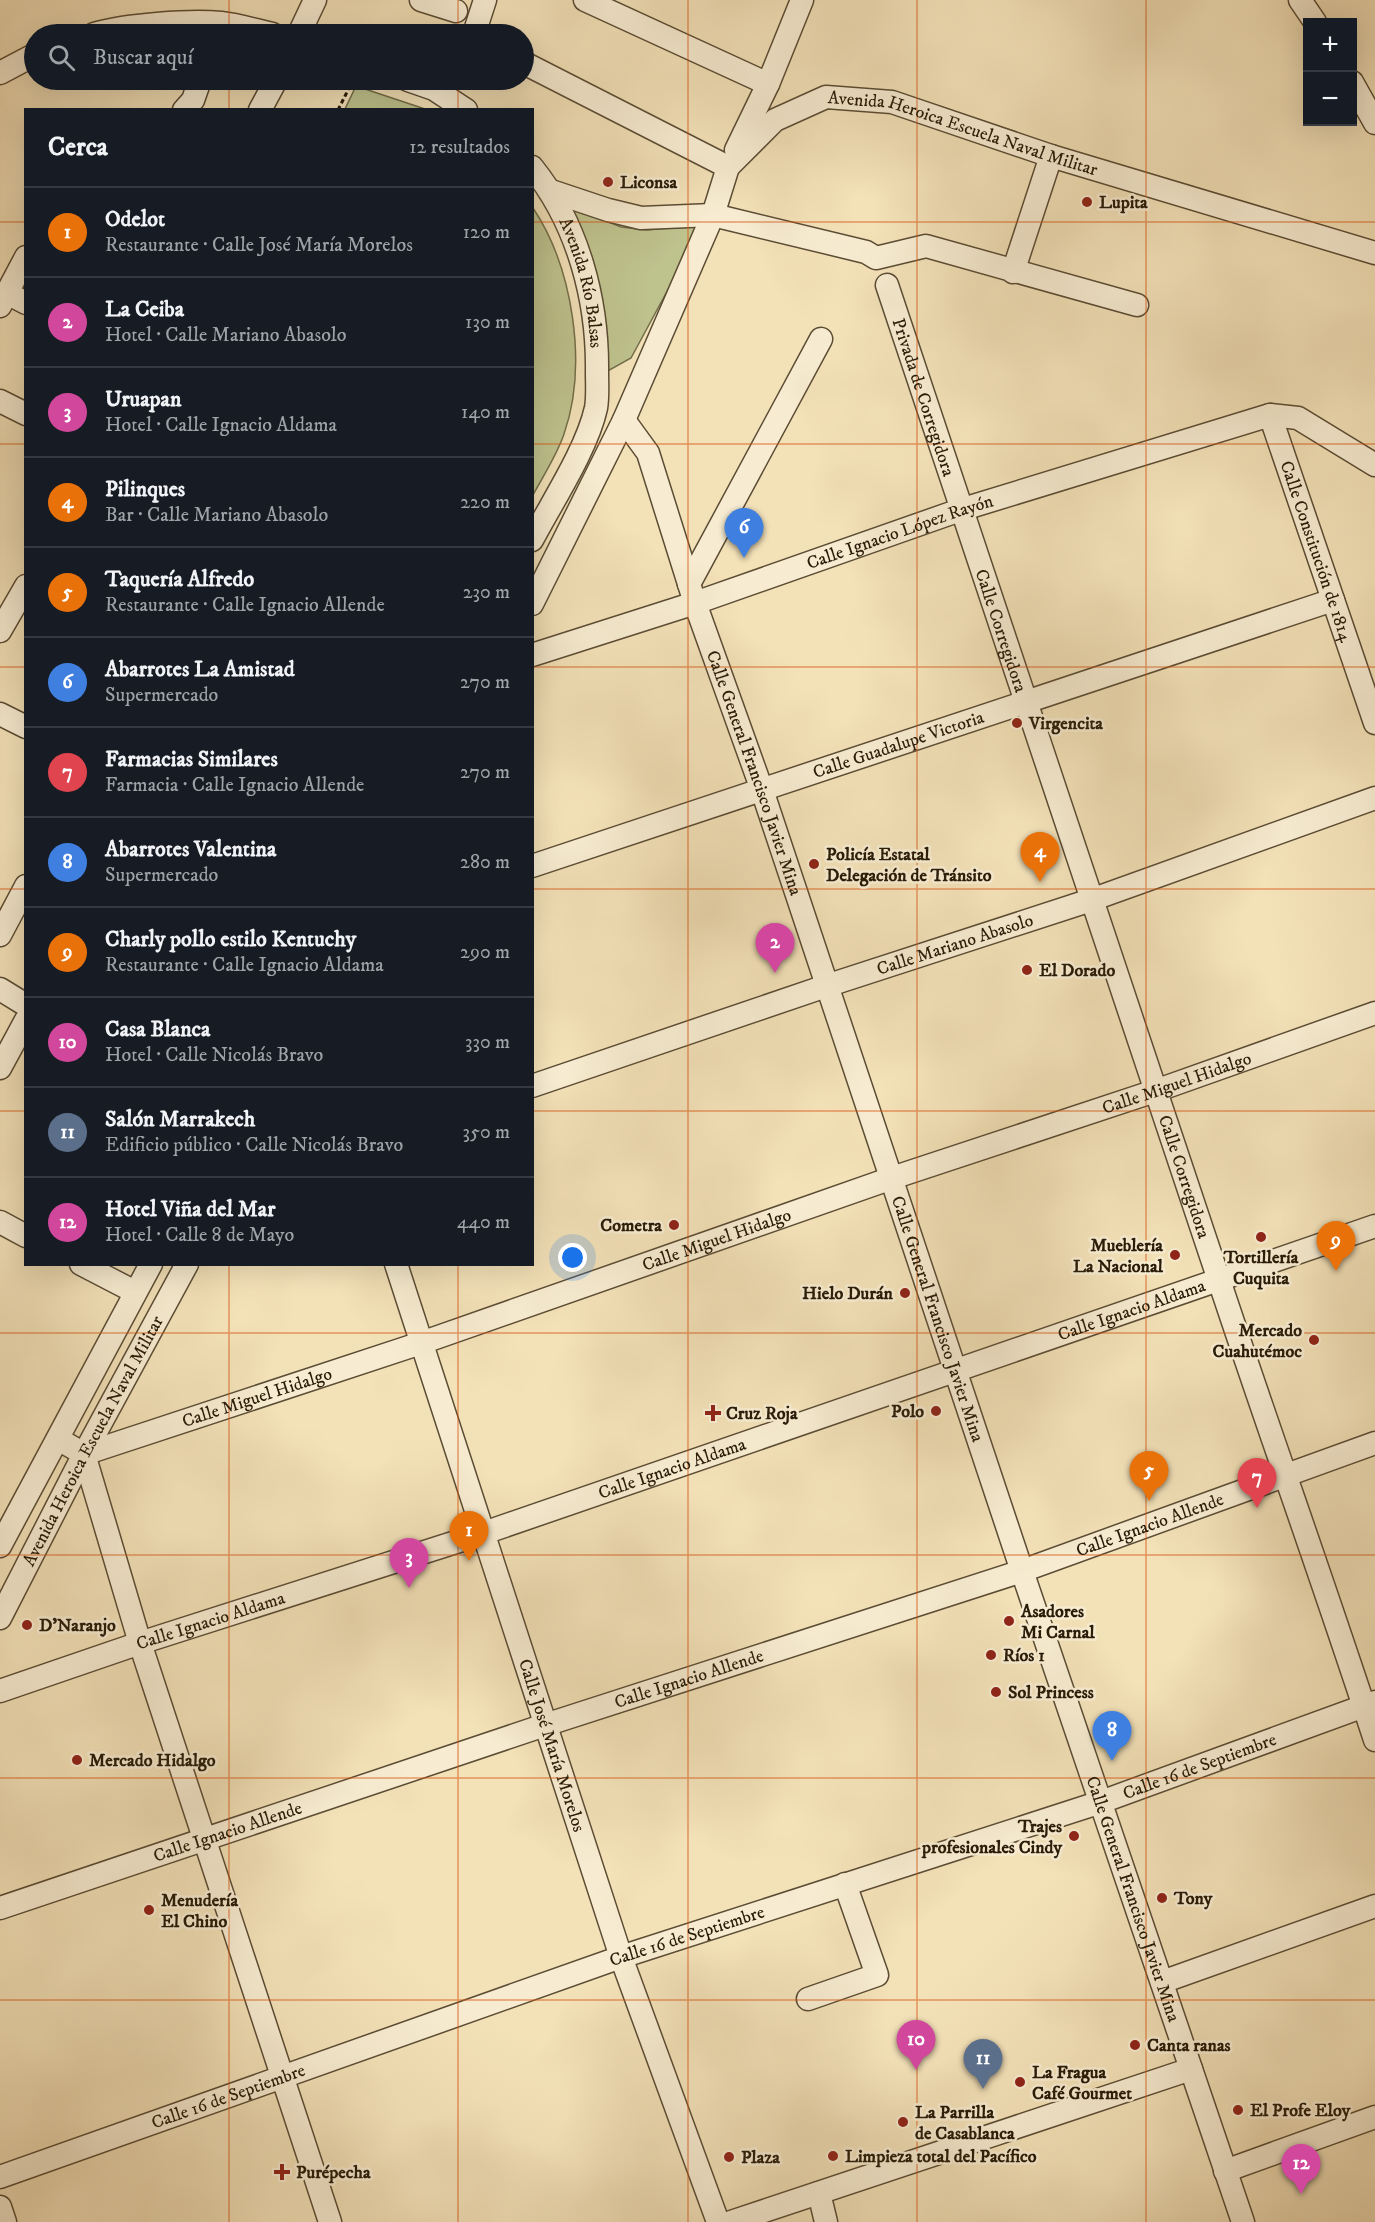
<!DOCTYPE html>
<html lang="es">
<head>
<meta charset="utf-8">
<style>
	:root { --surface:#171b24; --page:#20242c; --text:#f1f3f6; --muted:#9ea1a6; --line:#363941; --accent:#0b8043 }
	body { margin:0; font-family:"IM FELL DW Pica",serif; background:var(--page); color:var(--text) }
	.controls { position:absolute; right:18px; top:18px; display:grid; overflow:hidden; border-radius:0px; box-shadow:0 6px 24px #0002 }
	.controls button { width:54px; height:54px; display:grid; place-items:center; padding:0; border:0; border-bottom:2px solid var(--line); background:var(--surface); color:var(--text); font:30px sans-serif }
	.you { position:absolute; left:573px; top:1258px; width:21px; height:21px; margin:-15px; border:4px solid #fff; border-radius:50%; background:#1a73e8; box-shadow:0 0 0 9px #1a73e833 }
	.badge { display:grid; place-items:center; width:39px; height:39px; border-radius:50%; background:var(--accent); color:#fff; font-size:20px; font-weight:700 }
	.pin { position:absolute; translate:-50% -50px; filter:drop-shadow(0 2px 3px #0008) }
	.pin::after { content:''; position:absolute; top:32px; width:21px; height:18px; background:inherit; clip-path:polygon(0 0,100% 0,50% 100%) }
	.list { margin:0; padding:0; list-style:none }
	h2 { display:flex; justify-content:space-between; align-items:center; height:78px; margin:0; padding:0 24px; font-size:26px }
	h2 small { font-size:20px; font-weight:400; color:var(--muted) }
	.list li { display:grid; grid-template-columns:39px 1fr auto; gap:18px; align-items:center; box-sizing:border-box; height:90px; padding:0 24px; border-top:2px solid var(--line) }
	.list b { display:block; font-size:22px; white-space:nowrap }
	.list p { margin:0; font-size:20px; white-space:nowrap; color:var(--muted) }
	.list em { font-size:20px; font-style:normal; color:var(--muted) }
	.icon { flex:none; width:33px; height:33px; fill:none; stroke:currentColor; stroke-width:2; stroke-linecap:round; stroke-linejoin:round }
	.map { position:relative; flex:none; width:1375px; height:2222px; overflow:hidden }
	.search { position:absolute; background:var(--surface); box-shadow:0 6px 24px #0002; left:24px; top:24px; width:510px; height:66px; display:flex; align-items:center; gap:15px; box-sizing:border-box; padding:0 21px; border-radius:33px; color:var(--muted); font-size:22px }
	.panel { position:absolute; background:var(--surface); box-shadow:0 6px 24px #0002; left:24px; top:108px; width:510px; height:1158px; border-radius:0px }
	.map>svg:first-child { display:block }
	.green { fill:#bec28d; stroke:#736e4a; stroke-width:1.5 }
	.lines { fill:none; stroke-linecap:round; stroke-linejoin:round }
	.minor-casing { stroke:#5b4c34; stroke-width:25 }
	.path { stroke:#281b08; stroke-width:3; stroke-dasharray:4.5 3; stroke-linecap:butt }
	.minor { stroke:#f7ecd1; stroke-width:22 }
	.grid { fill:none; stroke:#d5530c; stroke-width:1.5; stroke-opacity:0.55 }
	.poi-dot { fill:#8f2418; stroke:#f7ecd1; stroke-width:2 }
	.labels { text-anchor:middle; stroke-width:5; stroke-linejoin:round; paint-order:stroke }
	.street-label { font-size:18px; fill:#281b08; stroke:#f7ecd1 }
	.poi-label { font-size:18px; font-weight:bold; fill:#281b08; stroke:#f7ecd1; text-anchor:start }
</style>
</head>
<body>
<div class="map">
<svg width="1375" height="2222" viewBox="0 0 1375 2222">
	<rect width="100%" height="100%" fill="#f3e1b8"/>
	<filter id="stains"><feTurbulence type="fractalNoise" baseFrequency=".00333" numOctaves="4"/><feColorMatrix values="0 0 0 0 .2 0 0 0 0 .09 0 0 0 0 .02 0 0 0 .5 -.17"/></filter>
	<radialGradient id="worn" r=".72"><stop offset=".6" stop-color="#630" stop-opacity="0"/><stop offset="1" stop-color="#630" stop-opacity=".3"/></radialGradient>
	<!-- green -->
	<path class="green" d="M356,86L425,109H345Z
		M567,205L621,227L647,230L703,225L631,358L606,372C607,302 600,267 567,205Z
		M533,208C573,268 588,365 564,434C557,455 543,476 533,495Z"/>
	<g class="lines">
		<!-- minor casing -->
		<g class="minor-casing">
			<g id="minor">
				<path d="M421,0L456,11"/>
				<path d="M585,0L768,84"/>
				<path d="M1300,0L1315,22"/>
				<path d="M94,34C125,25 189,20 221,23C238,25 256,30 272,34"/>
				<path d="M299,34L315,0"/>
				<path d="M474,34L485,0"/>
				<path d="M524,63L728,167"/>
				<path d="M0,73L34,55"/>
				<path d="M408,80L434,89L466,110"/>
				<path d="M1352,82L1375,123"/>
				<path d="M184,110L193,100L200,80"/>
				<path d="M260,110L276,80"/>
				<path d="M736,150L768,84L802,0"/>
				<path id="s1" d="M532,167C578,224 598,300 597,372C597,383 598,397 596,408C587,449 552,502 532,540"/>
				<path d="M551,191L608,210L641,218L713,215L866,252L876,258L926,246L1137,305"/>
				<path d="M1013,272L1051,156"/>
				<path id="s2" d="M887,285C995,617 1109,948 1219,1280C1270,1434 1325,1586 1375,1740"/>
				<path d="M7,293L26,303"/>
				<path d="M0,306L26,257"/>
				<path d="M0,401L26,414"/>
				<path id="s3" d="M1270,415L1375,723"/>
				<path id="s4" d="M624,420L648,453L695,603L762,790L1022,1571L1243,2222"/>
				<path d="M689,584L821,339"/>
				<path id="s5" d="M532,604L624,420L713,215L728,167L775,120L826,97L892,102L1051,156L1375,253"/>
				<path d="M0,631L26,586"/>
				<path id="s6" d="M532,655L695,603L960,510L1270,415L1298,418L1375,465"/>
				<path d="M0,714L26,727"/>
				<path id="s7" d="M532,866L1333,600"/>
				<path d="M0,935L26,886"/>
				<path d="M0,989L26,1005"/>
				<path d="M0,1068L26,1020"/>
				<path id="s8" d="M532,1086L826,986L1091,900L1375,798"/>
				<path d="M0,1222L26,1236"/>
				<path d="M81,1264L135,1292"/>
				<path id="s9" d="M396,1264L621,1957L718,2222"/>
				<path id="s10" d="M58,1439L84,1454L421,1343L892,1178L1158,1090L1375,1013"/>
				<path d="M84,1454L140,1643L330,2222"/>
				<path d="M0,1546L151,1264"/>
				<path id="s11" d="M0,1618L84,1454L187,1264"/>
				<path id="s12" d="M0,1691L140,1643L481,1534L1375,1226"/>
				<path id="s13" d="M0,1908L545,1725L1022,1571L1375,1443"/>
				<path d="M1162,1982L1375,1906"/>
				<path d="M808,1999L877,1975L845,1884"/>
				<path d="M1225,2171L1375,2117"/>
				<path id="s14" d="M0,2177L621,1957L1101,1802L1375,1702"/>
				<path d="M819,2193L826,2222"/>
				<path d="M0,2207L5,2222"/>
				<path d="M731,2222L1191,2069"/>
			</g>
		</g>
		<!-- path -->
		<path class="path" d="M338,110L353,80"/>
		<!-- minor -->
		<use href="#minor" class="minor"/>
	</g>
	<!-- grid -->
	<path class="grid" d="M229,0V34M458,0V34M688,0V2222M917,0V2222M1146,0V2222M229,80V110M458,80V110M0,222H26M532,222H1375M0,444H26M532,444H1375M0,667H26M532,667H1375M0,889H26M532,889H1375M0,1111H26M532,1111H1375M229,1264V2222M458,1264V2222M0,1333H1375M0,1555H1375M0,1778H1375M0,2000H1375"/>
	<!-- markers -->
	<g class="poi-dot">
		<circle cx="608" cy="182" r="6"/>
		<circle cx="1087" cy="202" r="6"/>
		<circle cx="1017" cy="723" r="6"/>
		<circle cx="814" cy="864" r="6"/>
		<circle cx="1027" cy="970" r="6"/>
		<circle cx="674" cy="1225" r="6"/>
		<circle cx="1261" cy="1237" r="6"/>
		<circle cx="1175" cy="1255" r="6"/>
		<circle cx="905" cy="1293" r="6"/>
		<circle cx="1314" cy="1340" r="6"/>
		<circle cx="936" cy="1411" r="6"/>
		<path d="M710 1404h6v6h6v6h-6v6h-6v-6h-6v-6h6z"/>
		<circle cx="1009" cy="1621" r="6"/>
		<circle cx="27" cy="1625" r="6"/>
		<circle cx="991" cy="1655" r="6"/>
		<circle cx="996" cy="1692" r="6"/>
		<circle cx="77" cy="1760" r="6"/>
		<circle cx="1074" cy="1836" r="6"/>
		<circle cx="1162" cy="1898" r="6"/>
		<circle cx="149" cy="1910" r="6"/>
		<circle cx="1135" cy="2045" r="6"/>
		<circle cx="1020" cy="2082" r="6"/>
		<circle cx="1238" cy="2110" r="6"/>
		<circle cx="903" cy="2122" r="6"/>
		<circle cx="833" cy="2156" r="6"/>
		<circle cx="729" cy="2157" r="6"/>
		<path d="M279 2163h6v6h6v6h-6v6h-6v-6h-6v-6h6z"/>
	</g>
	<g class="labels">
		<!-- street labels -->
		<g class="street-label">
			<text dy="6" stroke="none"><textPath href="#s5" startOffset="744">Avenida Heroica Escuela Naval Militar</textPath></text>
			<text dy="6" stroke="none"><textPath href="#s1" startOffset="128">Avenida Río Balsas</textPath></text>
			<text dy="6" stroke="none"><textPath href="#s2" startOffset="118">Privada de Corregidora</textPath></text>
			<text dy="6" stroke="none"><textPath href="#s6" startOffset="388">Calle Ignacio López Rayón</textPath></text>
			<text dy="6" stroke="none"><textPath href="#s3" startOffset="144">Calle Constitución de 1814</textPath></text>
			<text dy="6" stroke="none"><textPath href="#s2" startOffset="364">Calle Corregidora</textPath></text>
			<text dy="6" stroke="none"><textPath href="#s7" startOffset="386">Calle Guadalupe Victoria</textPath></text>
			<text dy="6" stroke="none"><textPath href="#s4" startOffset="378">Calle General Francisco Javier Mina</textPath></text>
			<text dy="6" stroke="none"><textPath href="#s8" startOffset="446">Calle Mariano Abasolo</textPath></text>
			<text dy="6" stroke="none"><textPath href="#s10" startOffset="1184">Calle Miguel Hidalgo</textPath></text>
			<text dy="6" stroke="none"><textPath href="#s2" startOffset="940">Calle Corregidora</textPath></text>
			<text dy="6" stroke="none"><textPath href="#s10" startOffset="698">Calle Miguel Hidalgo</textPath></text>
			<text dy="6" stroke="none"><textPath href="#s12" startOffset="1194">Calle Ignacio Aldama</textPath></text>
			<text dy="6" stroke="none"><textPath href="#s4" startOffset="954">Calle General Francisco Javier Mina</textPath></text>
			<text dy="6" stroke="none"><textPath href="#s10" startOffset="212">Calle Miguel Hidalgo</textPath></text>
			<text dy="6" stroke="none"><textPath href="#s11" startOffset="200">Avenida Heroica Escuela Naval Militar</textPath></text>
			<text dy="6" stroke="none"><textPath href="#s12" startOffset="708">Calle Ignacio Aldama</textPath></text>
			<text dy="6" stroke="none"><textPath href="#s13" startOffset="1212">Calle Ignacio Allende</textPath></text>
			<text dy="6" stroke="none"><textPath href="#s12" startOffset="222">Calle Ignacio Aldama</textPath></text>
			<text dy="6" stroke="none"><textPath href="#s13" startOffset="726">Calle Ignacio Allende</textPath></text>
			<text dy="6" stroke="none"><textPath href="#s9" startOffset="506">Calle José María Morelos</textPath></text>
			<text dy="6" stroke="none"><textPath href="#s14" startOffset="1268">Calle 16 de Septiembre</textPath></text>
			<text dy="6" stroke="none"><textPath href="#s13" startOffset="240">Calle Ignacio Allende</textPath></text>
			<text dy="6" stroke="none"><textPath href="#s4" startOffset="1566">Calle General Francisco Javier Mina</textPath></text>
			<text dy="6" stroke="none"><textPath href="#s14" startOffset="728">Calle 16 de Septiembre</textPath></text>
			<text dy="6" stroke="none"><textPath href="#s14" startOffset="242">Calle 16 de Septiembre</textPath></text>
		</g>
		<!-- poi labels -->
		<g class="poi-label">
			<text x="620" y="188">Liconsa</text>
			<text x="1099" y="208">Lupita</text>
			<text x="1029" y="729">Virgencita</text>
			<text x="826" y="860">Policía Estatal<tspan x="826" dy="21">Delegación de Tránsito</tspan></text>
			<text x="1039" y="976">El Dorado</text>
			<text x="662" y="1231" text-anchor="end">Cometra</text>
			<text x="1163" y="1251" text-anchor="end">Mueblería<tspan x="1163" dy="21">La Nacional</tspan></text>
			<text x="1261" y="1263" text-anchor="middle">Tortillería<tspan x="1261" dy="21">Cuquita</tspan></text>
			<text x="893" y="1299" text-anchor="end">Hielo Durán</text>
			<text x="1302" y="1336" text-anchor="end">Mercado<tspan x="1302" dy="21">Cuahutémoc</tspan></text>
			<text x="924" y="1417" text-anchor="end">Polo</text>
			<text x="726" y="1419">Cruz Roja</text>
			<text x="1021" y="1617">Asadores<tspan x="1021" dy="21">Mi Carnal</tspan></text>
			<text x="39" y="1631">D'Naranjo</text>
			<text x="1003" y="1661">Ríos 1</text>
			<text x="1008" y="1698">Sol Princess</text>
			<text x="89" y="1766">Mercado Hidalgo</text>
			<text x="1062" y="1832" text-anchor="end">Trajes<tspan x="1062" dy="21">profesionales Cindy</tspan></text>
			<text x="1174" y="1904">Tony</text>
			<text x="161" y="1906">Menudería<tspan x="161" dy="21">El Chino</tspan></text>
			<text x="1147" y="2051">Canta ranas</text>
			<text x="1032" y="2078">La Fragua<tspan x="1032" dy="21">Café Gourmet</tspan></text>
			<text x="1250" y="2116">El Profe Eloy</text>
			<text x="915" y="2118">La Parrilla<tspan x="915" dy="21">de Casablanca</tspan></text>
			<text x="845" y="2162">Limpieza total del Pacífico</text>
			<text x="741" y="2163">Plaza</text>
			<text x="296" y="2178">Purépecha</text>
		</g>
	</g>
	<rect width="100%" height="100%" filter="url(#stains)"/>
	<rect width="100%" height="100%" fill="url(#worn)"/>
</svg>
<div class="controls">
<button>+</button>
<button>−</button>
</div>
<div class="you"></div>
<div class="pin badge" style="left:469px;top:1561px;background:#e8710a">1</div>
<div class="pin badge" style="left:775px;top:973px;background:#d1479c">2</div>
<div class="pin badge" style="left:409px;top:1588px;background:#d1479c">3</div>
<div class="pin badge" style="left:1040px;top:882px;background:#e8710a">4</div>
<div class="pin badge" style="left:1149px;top:1501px;background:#e8710a">5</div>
<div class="pin badge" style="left:744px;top:558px;background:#3f7fe0">6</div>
<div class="pin badge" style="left:1257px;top:1508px;background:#e0444e">7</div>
<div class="pin badge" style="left:1112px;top:1761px;background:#3f7fe0">8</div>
<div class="pin badge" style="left:1336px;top:1271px;background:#e8710a">9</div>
<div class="pin badge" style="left:916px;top:2070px;background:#d1479c">10</div>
<div class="pin badge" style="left:983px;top:2089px;background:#5c6f8a">11</div>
<div class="pin badge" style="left:1301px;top:2194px;background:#d1479c">12</div>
<div class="search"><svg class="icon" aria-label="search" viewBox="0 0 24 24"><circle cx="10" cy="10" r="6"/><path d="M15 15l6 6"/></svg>Buscar aquí</div>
<section class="panel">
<h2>Cerca<small>12 resultados</small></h2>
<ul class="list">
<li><span class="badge" style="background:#e8710a">1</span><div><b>Odelot</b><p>Restaurante · Calle José María Morelos</p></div><em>120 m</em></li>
<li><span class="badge" style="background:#d1479c">2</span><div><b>La Ceiba</b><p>Hotel · Calle Mariano Abasolo</p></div><em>130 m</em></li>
<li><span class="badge" style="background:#d1479c">3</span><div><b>Uruapan</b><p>Hotel · Calle Ignacio Aldama</p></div><em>140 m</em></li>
<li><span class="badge" style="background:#e8710a">4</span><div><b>Pilinques</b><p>Bar · Calle Mariano Abasolo</p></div><em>220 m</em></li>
<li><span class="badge" style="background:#e8710a">5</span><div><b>Taquería Alfredo</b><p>Restaurante · Calle Ignacio Allende</p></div><em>230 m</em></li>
<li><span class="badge" style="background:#3f7fe0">6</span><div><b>Abarrotes La Amistad</b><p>Supermercado</p></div><em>270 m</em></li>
<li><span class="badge" style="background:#e0444e">7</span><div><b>Farmacias Similares</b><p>Farmacia · Calle Ignacio Allende</p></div><em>270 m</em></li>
<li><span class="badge" style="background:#3f7fe0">8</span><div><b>Abarrotes Valentina</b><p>Supermercado</p></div><em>280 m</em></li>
<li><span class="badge" style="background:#e8710a">9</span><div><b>Charly pollo estilo Kentuchy</b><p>Restaurante · Calle Ignacio Aldama</p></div><em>290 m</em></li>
<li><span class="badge" style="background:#d1479c">10</span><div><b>Casa Blanca</b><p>Hotel · Calle Nicolás Bravo</p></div><em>330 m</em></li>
<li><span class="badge" style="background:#5c6f8a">11</span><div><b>Salón Marrakech</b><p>Edificio público · Calle Nicolás Bravo</p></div><em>350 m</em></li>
<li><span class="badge" style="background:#d1479c">12</span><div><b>Hotel Viña del Mar</b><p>Hotel · Calle 8 de Mayo</p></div><em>440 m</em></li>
</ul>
</section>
</div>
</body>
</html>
